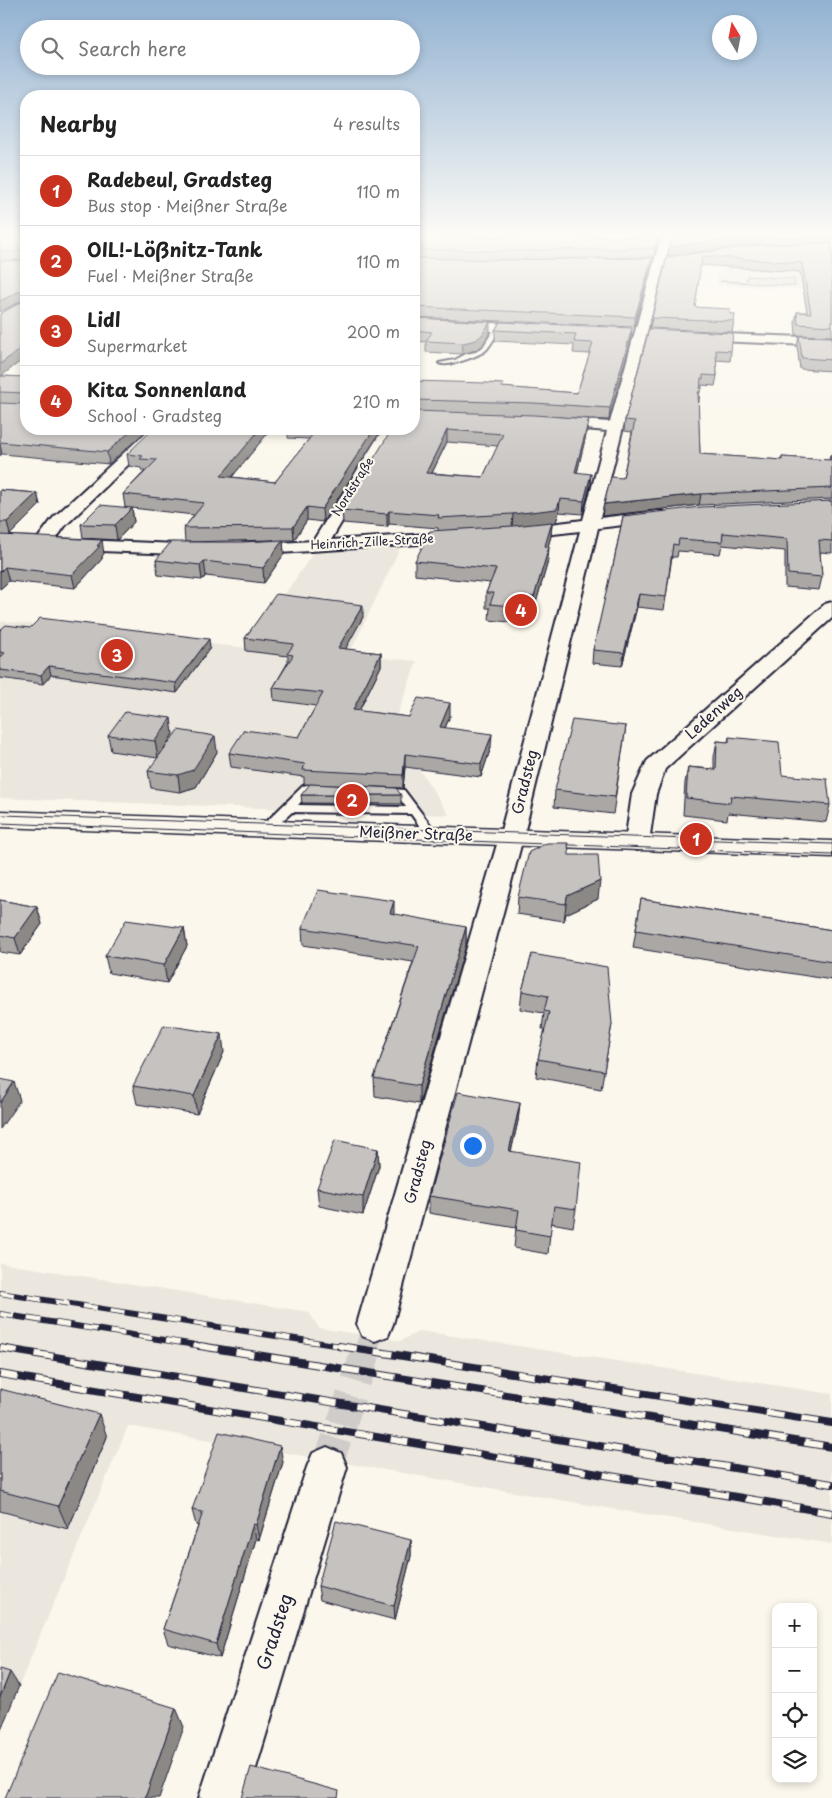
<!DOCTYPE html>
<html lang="en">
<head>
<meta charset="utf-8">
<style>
	:root { --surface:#fff; --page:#f6f6f6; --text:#222; --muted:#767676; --line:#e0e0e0; --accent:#c8321e }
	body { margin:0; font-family:"Playpen Sans",sans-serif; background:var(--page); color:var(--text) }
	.controls { position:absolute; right:15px; bottom:15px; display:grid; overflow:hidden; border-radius:10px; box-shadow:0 2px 8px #0003 }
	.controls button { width:45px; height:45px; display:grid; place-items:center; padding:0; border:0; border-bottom:1px solid var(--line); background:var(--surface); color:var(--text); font:25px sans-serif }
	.compass { position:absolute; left:712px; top:15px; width:45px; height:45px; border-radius:50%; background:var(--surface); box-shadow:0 2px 8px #0003; rotate:350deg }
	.you { position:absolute; left:472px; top:1145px; width:18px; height:18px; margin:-12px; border:4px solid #fff; border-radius:50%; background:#1a73e8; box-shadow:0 0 0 8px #1a73e833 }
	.badge { display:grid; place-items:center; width:32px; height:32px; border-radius:50%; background:var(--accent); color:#fff; font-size:16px; font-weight:700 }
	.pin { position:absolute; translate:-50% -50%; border:2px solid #fff; box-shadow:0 1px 5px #0006 }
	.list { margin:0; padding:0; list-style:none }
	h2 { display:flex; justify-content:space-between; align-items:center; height:65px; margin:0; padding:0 20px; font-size:21px }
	h2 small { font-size:16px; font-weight:400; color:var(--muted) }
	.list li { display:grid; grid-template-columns:32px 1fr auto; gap:15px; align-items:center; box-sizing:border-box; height:70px; padding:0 20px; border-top:1px solid var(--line) }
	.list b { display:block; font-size:19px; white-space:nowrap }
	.list p { margin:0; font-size:16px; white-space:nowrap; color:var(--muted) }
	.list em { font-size:16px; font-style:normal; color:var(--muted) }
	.icon { flex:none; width:28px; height:28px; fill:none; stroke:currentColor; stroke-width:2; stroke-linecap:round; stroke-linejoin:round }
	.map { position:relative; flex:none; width:832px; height:1798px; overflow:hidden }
	.search { position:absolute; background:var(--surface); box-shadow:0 2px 8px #0003; left:20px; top:20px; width:400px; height:55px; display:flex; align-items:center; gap:12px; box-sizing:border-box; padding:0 18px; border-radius:28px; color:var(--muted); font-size:19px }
	.panel { position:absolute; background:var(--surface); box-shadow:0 2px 8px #0003; left:20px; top:90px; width:400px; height:345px; border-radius:20px }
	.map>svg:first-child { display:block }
	.built { fill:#ebe7df }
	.green { fill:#dbd8d3; stroke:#7e7d87 }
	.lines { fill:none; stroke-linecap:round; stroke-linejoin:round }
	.pedestrian-tunnel-far1 { stroke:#d0ccc9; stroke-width:23; stroke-dasharray:23 12; stroke-linecap:butt }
	.pedestrian-tunnel { stroke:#d0ccc9; stroke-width:30; stroke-dasharray:30 15; stroke-linecap:butt }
	.service-casing { stroke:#22223b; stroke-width:4 }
	.minor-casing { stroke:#22223b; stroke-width:4 }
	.tertiary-casing { stroke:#22223b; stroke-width:3 }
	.secondary-casing { stroke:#22223b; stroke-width:3 }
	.service { fill:#fbf7ec; fill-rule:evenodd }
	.minor { fill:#fbf7ec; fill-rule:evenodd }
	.tertiary { fill:#fbf7ec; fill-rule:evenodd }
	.secondary { fill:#fbf7ec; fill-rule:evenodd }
	.tram { stroke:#22223b; stroke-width:1 }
	.rail-far1-casing { stroke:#22223b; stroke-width:6 }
	.rail-casing { stroke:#22223b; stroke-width:8 }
	.rail-far1 { stroke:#fbf7ec; stroke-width:4.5; stroke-dasharray:14; stroke-linecap:butt }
	.rail { stroke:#fbf7ec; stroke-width:6; stroke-dasharray:18; stroke-linecap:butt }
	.wall { fill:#aaa7a5; stroke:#22223b; fill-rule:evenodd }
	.shaded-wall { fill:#8b8886; stroke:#22223b }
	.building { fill:#c6c2c0; stroke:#22223b; fill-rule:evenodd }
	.labels { text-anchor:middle; stroke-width:4.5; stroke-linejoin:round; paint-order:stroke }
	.far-street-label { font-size:12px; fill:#22223b; stroke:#fbf7ec }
	.street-label { font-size:15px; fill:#22223b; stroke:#fbf7ec }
	.near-street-label { font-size:18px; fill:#22223b; stroke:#fbf7ec }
</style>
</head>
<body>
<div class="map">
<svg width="832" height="1798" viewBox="0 0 832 1798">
	<rect width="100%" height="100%" fill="#fbf7ec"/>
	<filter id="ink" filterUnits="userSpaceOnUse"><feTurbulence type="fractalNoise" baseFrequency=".02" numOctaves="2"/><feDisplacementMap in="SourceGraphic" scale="10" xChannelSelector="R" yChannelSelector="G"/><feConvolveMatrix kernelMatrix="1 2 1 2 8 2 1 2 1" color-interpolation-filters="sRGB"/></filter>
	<g filter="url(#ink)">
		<!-- built -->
		<path class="built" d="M794,249L812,290L716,285L721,256Z
			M401,546L349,655L417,661L388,741L422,773L449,815L0,798V624L3,621L248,648L315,550Z
			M0,1263L309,1312L319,1328L400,1341L420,1331L832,1394V1544L607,1508L128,1426L0,1731Z"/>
		<!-- green -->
		<path class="green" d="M747,276L794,279L795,286L720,281L746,282Z"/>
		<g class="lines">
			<!-- pedestrian-tunnel-far1 -->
			<path class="pedestrian-tunnel-far1" d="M367,1347L375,1324"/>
			<!-- pedestrian-tunnel -->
			<path class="pedestrian-tunnel" d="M327,1467L368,1346"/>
			<!-- service casing -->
			<g class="service-casing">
				<path id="service" d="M496,326L501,327C496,334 492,344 486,350C479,356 447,368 439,363L455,360L466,354L476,352L483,347Z
					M307,785L324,786L330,789L324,792H310L298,805L406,807L397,795L384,794L378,791L384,788L404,790L438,835L436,838H428L411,814L292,812L270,832H262L260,829L262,826L303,786Z"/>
			</g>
			<!-- minor casing -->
			<g class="minor-casing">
				<path id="minor" d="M661,237H671L600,518L658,511L664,512L666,516L664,520L658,521L598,528L524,834L393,1324L388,1336L375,1341L362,1336L357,1324L500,834L580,531L518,538L512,537L509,533L512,529L518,528L583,520L607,431L552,426L547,425L545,422L547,419L552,418L610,422Z
					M414,319L532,325L538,329L532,333L414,327Z
					M698,333L832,338V346L694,340L692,337Z
					M150,429H165L65,526L56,539L202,545L208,546L211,550L208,554L202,555L0,547V537L38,538L53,518Z
					M383,429H397L331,540L461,532L467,533L470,537L467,541L248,555L242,554L239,550L242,546L248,545L313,541Z
					M832,602V618L665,769L656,794L649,842L646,847L637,850L628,847L625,842L632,794L647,761L825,604Z
					M327,1447L341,1453L347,1467L247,1798H199L307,1467L313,1453Z"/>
			</g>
			<!-- tertiary casing -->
			<g class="tertiary-casing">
				<path id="tertiary" d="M10,237H21L26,246V258L22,257Z"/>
			</g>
			<!-- secondary casing -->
			<g class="secondary-casing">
				<path id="secondary" d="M0,811L832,841V857L0,827Z"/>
			</g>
			<!-- service -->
			<use href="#service" class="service"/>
			<!-- minor -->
			<use href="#minor" class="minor"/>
			<!-- tertiary -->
			<use href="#tertiary" class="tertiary"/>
			<!-- secondary -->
			<use href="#secondary" class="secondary"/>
			<!-- tram -->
			<path class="tram" d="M3,815L832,844
				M0,823L832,855"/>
			<!-- rail-far1 casing -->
			<g class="rail-far1-casing">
				<path id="rail-far1" d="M0,1293L347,1347
					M0,1314L208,1347"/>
			</g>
			<!-- rail casing -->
			<g class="rail-casing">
				<path id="rail" d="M200,1346L832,1447
					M339,1346L832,1423
					M0,1348L832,1484
					M0,1374L832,1513"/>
			</g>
			<!-- rail-far1 -->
			<use href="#rail-far1" class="rail-far1"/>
			<!-- rail -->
			<use href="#rail" class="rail"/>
		</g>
		<!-- wall -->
		<path class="wall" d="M0,237L20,250H25L26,243L22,237H26V357L1,376L26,377V429H148L109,464L2,454L0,456V314L25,299L0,312Z
			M414,237H660L654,257L498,260L650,268L634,327L414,317Z
			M671,237H832V243L759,244L668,256Z
			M832,243V336L796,335L795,322L797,312H807L800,272L700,265L695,307L730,314L734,321L732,332L650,328L652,318L667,257Z
			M414,318L490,332L482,346L475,350L462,354L426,352V342L414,341Z
			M500,322L631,339L609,420L539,416L589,419L587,431L577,473L590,486L583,514L559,512L556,522L552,523L551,536L548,546V561L533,613L524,612L520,623L489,620L490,608H486V593L490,583L415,575V561L438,531V528L389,524L387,527L343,523L342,510L414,429V381L577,393L590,354L573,353L574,345L495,341V330ZM447,442L498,446L483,477L432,473Z
			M649,329L731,351L730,361L716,360L717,376L715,386L702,385V389H700L699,403H698L700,454L781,460L782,457L829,460L830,455H832V499L699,505L602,516L623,478L632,432L624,431L625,420Z
			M799,336L832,337V371L800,369L797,346Z
			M271,429L232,477L275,482L309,439L288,438V429H382L323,522L307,520L294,540H283L284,554L264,583L206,576L202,580L158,575L156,560L242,542L274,540L185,542L184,528L194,515L132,508L134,522L117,540L83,538L81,524L125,507L123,494L145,471H142L141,468L129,466L127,454Z
			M0,490L37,493L40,505L10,535L104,554L102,556V559L75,588L9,581L0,589Z
			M832,501V553L820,552L822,577L819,590L785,587V551L722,545L720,554L678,551L677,557H672L664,610L637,607L622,666L592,663L593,650L613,566L623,516Z
			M363,617L345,649L381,653V666L359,711L409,717L450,716L445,728L491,747L481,777L405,767L403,788L304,784V777L231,767L229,753L299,737L316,706L274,700L273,688L288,662V656L246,651L245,638Z
			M0,630L210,648L177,693L51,675L43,684L0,678Z
			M626,726L613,814L554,807L555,790Z
			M173,734L158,758L111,751L108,735Z
			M729,737L782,775L830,805L826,822L728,813L727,820L683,815L685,783L688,767L714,769V757L717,741L728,742Z
			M217,752L196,787L180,792L151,788L148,771Z
			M301,795H401V804L302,803Z
			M518,897L598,899L566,914L564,921L517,914Z
			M641,899L832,930V980L633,948Z
			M0,900L37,907L42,924L20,955L0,952Z
			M466,927V945L419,1104L375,1096L374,1078L413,962L303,945L302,928Z
			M184,928L187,946L167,983L109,973L105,956Z
			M532,954L612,1024L601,1089L536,1077L538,1059L545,1029H542L544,1013L520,1009L522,991Z
			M224,1052L197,1114L137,1104L133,1086Z
			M520,1103L518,1121L511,1152L576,1209L573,1227L551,1223L548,1254L514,1248L516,1228L429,1213V1196Z
			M378,1149L379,1166L363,1215L319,1206L317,1188Z
			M0,1389L107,1437L68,1529L0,1511Z
			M283,1462L259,1540L256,1539L220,1658L168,1644L163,1629L198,1526L196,1525L192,1510Z
			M411,1540V1556L395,1620L320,1600L318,1586Z"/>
		<!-- shaded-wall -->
		<path class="shaded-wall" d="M658,237H660L654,257L655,248Z
			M743,237H760L759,244L668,256L670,247Z
			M652,258L650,268L634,327L635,317Z
			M26,288V298L0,312V301Z
			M490,322V332L482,346L475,350L462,354L463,343Z
			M632,328L631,339L609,420L610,408Z
			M26,345V357L0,377V364Z
			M589,419L587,431L574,485L575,472Z
			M133,429H148L109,464L107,452Z
			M260,429H271L222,489L221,476Z
			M374,429H382L323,522L322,509Z
			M447,430V442L426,485V473Z
			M0,444L2,454L0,456Z
			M591,474L590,486L583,514L584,501Z
			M37,493L40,505L10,535L7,522Z
			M701,494L699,505L602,516L604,504Z
			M560,499L559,512L556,522L552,523L551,536L544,561L512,527L513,514Z
			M307,507V520L294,540L293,527Z
			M132,508L134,522L117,540L115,525Z
			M389,511V524L387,527V514Z
			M102,540L104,554L102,556V559L75,588L72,575Z
			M283,540L284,554L264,583L263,568Z
			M549,547L548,561L533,613L534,597Z
			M204,561L206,576L202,580L200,565Z
			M5,567L9,581L0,589V572Z
			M639,594L637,607L622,666L624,653Z
			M525,596L524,612L520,623L521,607Z
			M363,605V617L339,661L338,648Z
			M209,639L210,648L177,693L176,683Z
			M381,653V666L353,723V710Z
			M49,666L51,675L43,684L41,675Z
			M450,703V716L440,740V727Z
			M171,718L173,734L158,758L155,741Z
			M492,734L491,747L481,777V764Z
			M215,736L217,752L196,787L180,792L178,775Z
			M405,754V767L403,788V775Z
			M600,881L598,899L566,914L564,921L567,896Z
			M394,901V919L390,913Z
			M37,907L42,924L20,955L15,938Z
			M466,927V945L419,1104V1086Z
			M184,928L187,946L167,983L164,965Z
			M222,1034L224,1052L197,1114L194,1096Z
			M14,1082L20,1100L0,1129V1103Z
			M520,1103L518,1121L507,1169L509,1151Z
			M378,1149L379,1166L363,1215V1197Z
			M99,1414L107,1437L68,1529L58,1506Z
			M280,1446L283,1462L259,1540L256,1525Z
			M253,1524L256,1539L220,1658L216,1644Z
			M411,1540V1556L395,1620L394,1606Z
			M10,1672L19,1686L0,1732V1697Z
			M176,1708L184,1727L159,1798H145Z"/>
		<!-- building -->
		<path class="building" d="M0,237H12L20,250H25L26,237V345L0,364V314L25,300L26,288L0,301V261L24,260L26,259V251L0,252Z
			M414,237H658L655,248L498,251L414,249Z
			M671,237H743L670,247Z
			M832,243V326L798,324L797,312L811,313L802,263L702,256L695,307L730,309V314H735L734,321L652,318L667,257L761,245Z
			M414,258L498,260L652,258L635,317L414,307Z
			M414,318L490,322L482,335L476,340L463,343L426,341L432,332L414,330Z
			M500,322L632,328L610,408L534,403L414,400V381L486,383L503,384L502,387L577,393L593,343L574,342L576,334L495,330Z
			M649,329L733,333L731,351L716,350L717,376L703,375V379L701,378L700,392H698L700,454L782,460V457L831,460L830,455H832V488L701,494L604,504L611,477L623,478L635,421L625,420Z
			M799,336L832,337V360L802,358Z
			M0,376L26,377V429H133L107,452L0,442V403L24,404L26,402L24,393L0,392Z
			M414,410V411L534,415L589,419L575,472L591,474L584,501L560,499L557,509L513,514L438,518L439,515L389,511L387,514L342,510L392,429H414ZM447,430L503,434L483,477L426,473Z
			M153,429H260L221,476L275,482L317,429H374L322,509L307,507L293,527L184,528L204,503L123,494L157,460L140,459L143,456L127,454Z
			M0,490L37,493L7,522H0Z
			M832,501V541L819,540L822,577L788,574L787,539L723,533L722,542L679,539L678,545L673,544L666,597L639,594L624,653L593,650L612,566H613L623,516L701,507Z
			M100,505L132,508L115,525L81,524Z
			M552,522L545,546L549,547L534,597L525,596L521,607L490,604L494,593H486L496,569L415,561L430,531L513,526Z
			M0,535L102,540L97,546H100L72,575L5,567L0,572Z
			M283,540L263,568L204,561L200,565L156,560L171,542H242Z
			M276,594L363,605L338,648L381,653L353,710L409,717L418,698L450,703L440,727L492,734L481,764L405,754L403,775L303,770L305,764L229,753L244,730L299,737L323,693L273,688L293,655L287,654L294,644L245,638Z
			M40,618L209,639L176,683L49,666L41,675L0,670V658L5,653L0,652V630L6,625L30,628Z
			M125,712L171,718L155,741L108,735Z
			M572,720L626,726L615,797L555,790Z
			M178,730L215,736L193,770L178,775L148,771Z
			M729,737L779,742L782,775L827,779L830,805L731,796L730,803L686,798L688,767L716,770L717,741L729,742Z
			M310,784L396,788L401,795H301Z
			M547,843H568L569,855H598L600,881L567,896L566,904L518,897L529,852Z
			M318,890L394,901L390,913L466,927L419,1086L374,1078L419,946L302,928Z
			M641,899L832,930V962L636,930Z
			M0,900L37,907L15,938L0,935Z
			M126,920L184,928L164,965L105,956Z
			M532,954L607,967L612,1024L604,1071L538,1059L549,1012L544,1011L548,996L522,991Z
			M164,1025L222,1034L194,1096L133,1086Z
			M0,1079L14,1082L0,1103Z
			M458,1092L520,1103L509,1151L581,1162L576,1209L554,1206L550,1236L516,1230L519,1210L429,1196Z
			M335,1140L378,1149L363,1197L317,1188Z
			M0,1389L99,1414L58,1506L0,1491Z
			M219,1432L280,1446L256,1525L253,1524L216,1644L163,1629L203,1512L192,1510Z
			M336,1521L411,1540L394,1606L318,1586Z
			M0,1669L10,1672L0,1697Z
			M58,1672L176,1708L145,1798H5Z
			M251,1767L339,1791L338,1798H242Z"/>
	</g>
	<!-- sky -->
	<linearGradient id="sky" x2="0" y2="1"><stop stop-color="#92b2d2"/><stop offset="0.48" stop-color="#fdfbf6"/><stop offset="1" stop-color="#fdfbf6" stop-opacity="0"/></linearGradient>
	<rect width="832" height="489" fill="url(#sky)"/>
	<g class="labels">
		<!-- far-street labels -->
		<g class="far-street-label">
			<text transform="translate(353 487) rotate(-58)" y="4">Nordstraße</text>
			<text transform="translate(372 542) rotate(-3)" y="4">Heinrich-Zille-Straße</text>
		</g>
		<!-- street labels -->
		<g class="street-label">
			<text transform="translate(714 713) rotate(-42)" y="5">Ledenweg</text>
			<text transform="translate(525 782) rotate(-76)" y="5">Gradsteg</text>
			<text transform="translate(416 834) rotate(2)" y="5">Meißner Straße</text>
			<text transform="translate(418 1172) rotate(-75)" y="5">Gradsteg</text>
		</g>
		<!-- near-street labels -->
		<g class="near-street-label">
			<text transform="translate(275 1632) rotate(-72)" y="6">Gradsteg</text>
		</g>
	</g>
</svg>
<div class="controls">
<button>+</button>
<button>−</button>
<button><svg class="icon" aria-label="locate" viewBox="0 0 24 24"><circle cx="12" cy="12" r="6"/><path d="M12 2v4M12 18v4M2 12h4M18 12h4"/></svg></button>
<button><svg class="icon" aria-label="layers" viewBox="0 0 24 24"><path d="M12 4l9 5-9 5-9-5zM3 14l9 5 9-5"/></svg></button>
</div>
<svg class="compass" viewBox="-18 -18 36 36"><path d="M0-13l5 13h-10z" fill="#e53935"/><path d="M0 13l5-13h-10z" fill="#767676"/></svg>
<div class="you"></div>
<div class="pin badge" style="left:696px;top:839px">1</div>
<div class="pin badge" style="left:352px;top:800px">2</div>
<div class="pin badge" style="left:117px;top:655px">3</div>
<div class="pin badge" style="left:521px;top:610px">4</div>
<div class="search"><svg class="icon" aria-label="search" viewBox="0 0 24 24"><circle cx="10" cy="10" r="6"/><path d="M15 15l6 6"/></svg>Search here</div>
<section class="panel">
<h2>Nearby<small>4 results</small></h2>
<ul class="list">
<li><span class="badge">1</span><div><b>Radebeul, Gradsteg</b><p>Bus stop · Meißner Straße</p></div><em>110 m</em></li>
<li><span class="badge">2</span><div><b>OIL!-Lößnitz-Tank</b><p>Fuel · Meißner Straße</p></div><em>110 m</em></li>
<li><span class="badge">3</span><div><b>Lidl</b><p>Supermarket</p></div><em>200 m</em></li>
<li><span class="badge">4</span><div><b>Kita Sonnenland</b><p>School · Gradsteg</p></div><em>210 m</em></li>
</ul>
</section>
</div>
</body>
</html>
